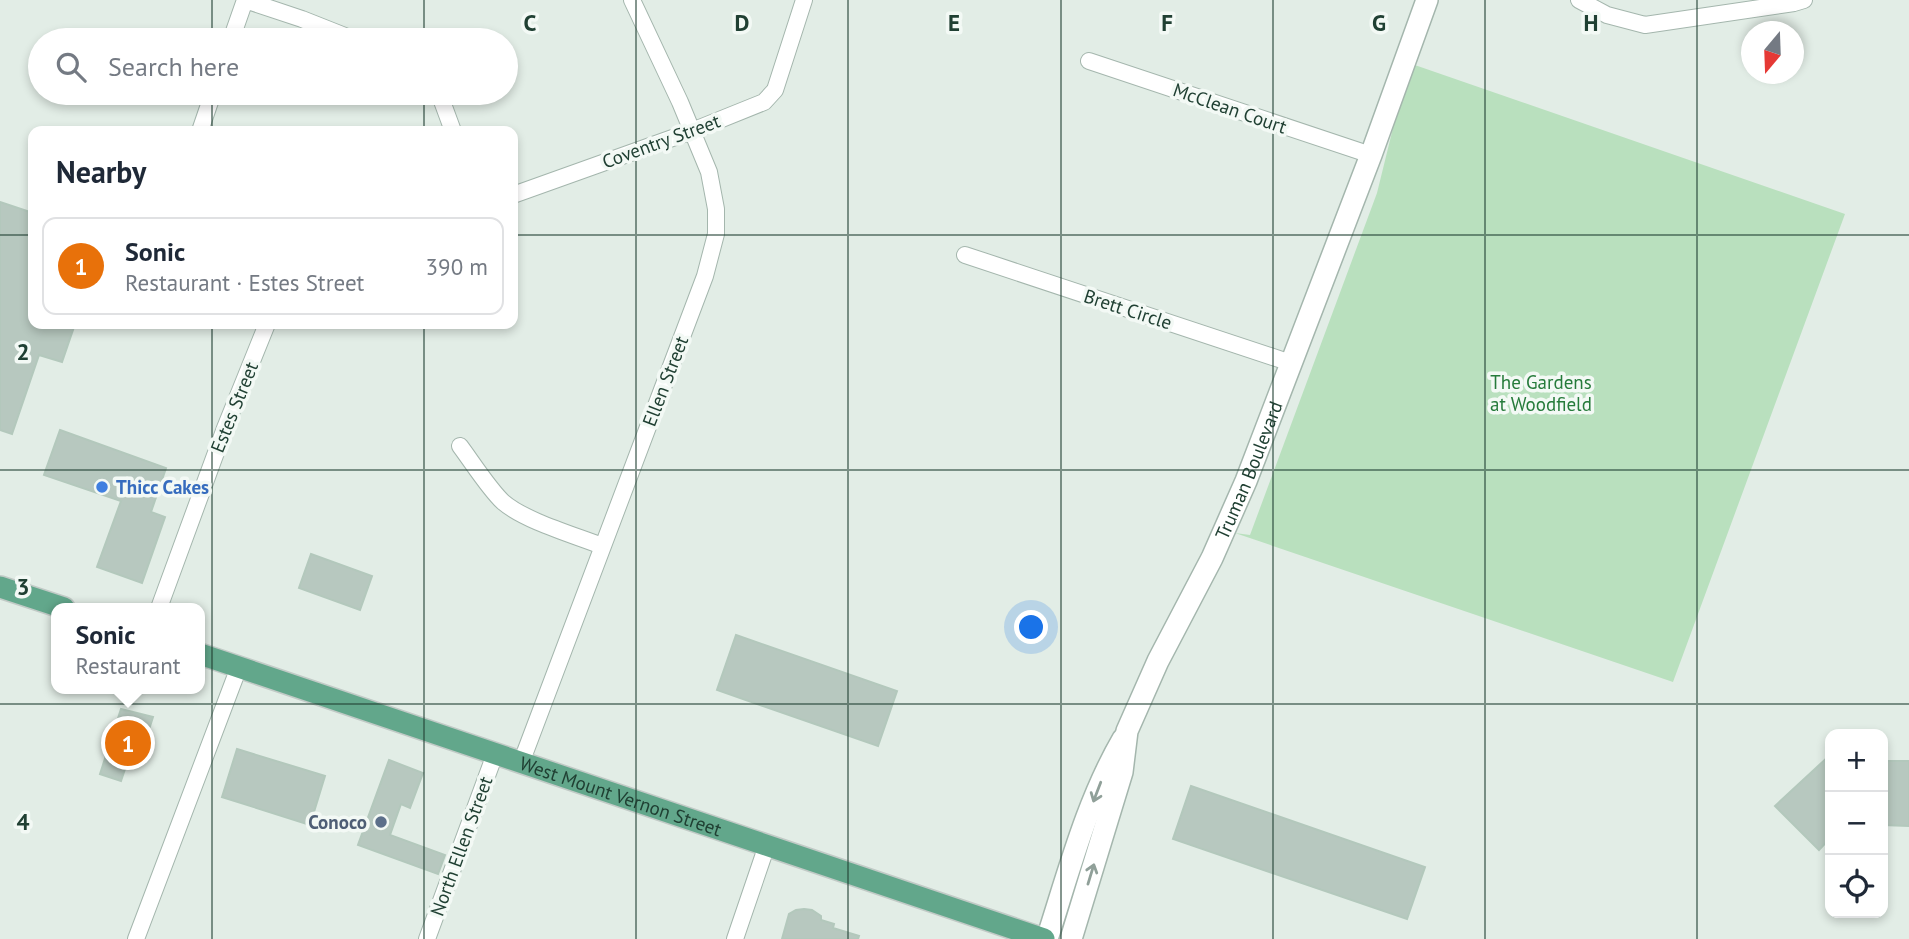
<!DOCTYPE html>
<html lang="en">
<head>
<meta charset="utf-8">
<style>
	:root { --surface:#fff; --page:#f2f2f3; --text:#1f2937; --muted:#747a83; --line:#e0e1e3; --accent:#834242 }
	body { margin:0; font-family:"PT Sans",sans-serif; background:var(--page); color:var(--text) }
	.controls { position:absolute; right:21px; bottom:21px; display:grid; overflow:hidden; border-radius:14px; box-shadow:0 4px 10px #0003 }
	.controls button { width:63px; height:63px; display:grid; place-items:center; padding:0; border:0; border-bottom:2px solid var(--line); background:var(--surface); color:var(--text); font:35px sans-serif }
	.compass { position:absolute; left:1741px; top:21px; width:63px; height:63px; border-radius:50%; background:var(--surface); box-shadow:0 4px 10px #0003; rotate:199deg }
	.you { position:absolute; left:1032px; top:628px; width:24px; height:24px; margin:-18px; border:5px solid #fff; border-radius:50%; background:#1a73e8; box-shadow:0 0 0 10px #1a73e833 }
	.badge { display:grid; place-items:center; width:46px; height:46px; border-radius:50%; background:var(--accent); color:#fff; font-size:23px; font-weight:700 }
	.pin { position:absolute; translate:-50% -50%; border:4px solid #fff; box-shadow:0 2px 7px #0006 }
	.popup { position:absolute; left:51px; top:603px; width:154px; height:91px; box-sizing:border-box; display:grid; place-content:center; border-radius:14px; background:var(--surface); filter:drop-shadow(0 2px 5px #0005); font-size:23px; white-space:nowrap; color:var(--muted) }
	.popup b { font-size:26px; color:var(--text) }
	.popup::after { content:''; position:absolute; left:50%; top:100%; margin-left:-14px; border:14px solid transparent; border-top-color:var(--surface) }
	.list { margin:0; padding:0; list-style:none }
	h2 { display:flex; justify-content:space-between; align-items:center; height:91px; margin:0; padding:0 28px; font-size:30px }
	h2 small { font-size:23px; font-weight:400; color:var(--muted) }
	.list li { display:grid; grid-template-columns:46px 1fr auto; gap:21px; align-items:center; box-sizing:border-box; height:98px; margin:0 14px 14px; padding:0 14px; border:2px solid var(--line); border-radius:14px }
	.list b { display:block; font-size:26px; white-space:nowrap }
	.list p { margin:0; font-size:23px; white-space:nowrap; color:var(--muted) }
	.list em { font-size:23px; font-style:normal; color:var(--muted) }
	.icon { flex:none; width:38px; height:38px; fill:none; stroke:currentColor; stroke-width:2; stroke-linecap:round; stroke-linejoin:round }
	.map { position:relative; flex:none; width:1909px; height:939px; overflow:hidden }
	.search { position:absolute; background:var(--surface); box-shadow:0 4px 10px #0003; left:28px; top:28px; width:490px; height:77px; display:flex; align-items:center; gap:18px; box-sizing:border-box; padding:0 24px; border-radius:38px; color:var(--muted); font-size:26px }
	.panel { position:absolute; background:var(--surface); box-shadow:0 4px 10px #0003; left:28px; top:126px; width:490px; height:203px; border-radius:14px }
	.map>svg:first-child { display:block }
	.green { fill:#b9e0be }
	.building { fill:#b7c8bf; stroke:#b3c8bc; stroke-width:2 }
	.lines { fill:none; stroke-linecap:round; stroke-linejoin:round }
	.minor-casing { stroke:#a4b6ad; stroke-width:18 }
	.tertiary-casing { stroke:#a4b6ad; stroke-width:24 }
	.primary-casing { stroke:#c1cac6; stroke-width:24 }
	.minor { stroke:#fff; stroke-width:16 }
	.tertiary { stroke:#fff; stroke-width:21 }
	.primary { stroke:#62a78b; stroke-width:21 }
	.oneway { stroke:#90a099 }
	.grid { fill:none; stroke:#204033; stroke-width:2; stroke-opacity:0.55 }
	.shop-dot { fill:#3f7fe0; stroke:#f3f9f5; stroke-width:2.5 }
	.service-dot { fill:#5c6f8a; stroke:#f3f9f5; stroke-width:2.5 }
	.labels { text-anchor:middle; stroke-width:7; stroke-linejoin:round; paint-order:stroke }
	.street-label { font-size:19px; fill:#204033; stroke:#f3f9f5 }
	.park-label { font-size:19px; fill:#267b3b; stroke:#f3f9f5 }
	.shop-label { font-size:19px; font-weight:bold; fill:#366cbe; stroke:#f3f9f5; text-anchor:start }
	.service-label { font-size:19px; font-weight:bold; fill:#4e5e75; stroke:#f3f9f5; text-anchor:end }
	.grid-label { font-size:23px; text-anchor:middle; font-weight:bold; fill:#204033; stroke:#f3f9f5; stroke-width:7; stroke-linejoin:round; paint-order:stroke }
</style>
</head>
<body>
<div class="map">
<svg width="1909" height="939" viewBox="0 0 1909 939">
	<rect width="100%" height="100%" fill="#e2ede6"/>
	<!-- green -->
	<path class="green" d="M1409,63L1845,214L1673,682L1235,533L1250,535L1377,193Z"/>
	<!-- building -->
	<path class="building" d="M0,202L33,213V324H75L62,362L39,355L12,434L0,430Z
		M60,430L166,468L151,512L165,517L142,583L97,567L121,501L44,475Z
		M311,554L372,576L360,610L299,588Z
		M736,635L897,691L878,746L717,690Z
		M121,709L153,717L137,767L127,763L121,781L100,774Z
		M237,749L325,776L310,825L222,797Z
		M1830,755V838L1819,850L1775,806Z
		M389,760L423,773L410,808L401,804L390,835L445,855L438,874L358,845Z
		M1883,761H1909V826L1883,825Z
		M1191,786L1425,867L1407,919L1173,839Z
		M804,909L812,910L821,916V920L834,924L833,928L859,936L858,939H782L789,914L796,910Z"/>
	<g class="lines">
		<!-- minor casing -->
		<g class="minor-casing">
			<path id="minor" d="M245,0L302,19L355,40
				M1579,0L1607,15L1645,25L1794,3L1804,0
				M231,40L245,0
				M1089,61L1371,155
				M439,93L453,131
				M200,131L213,93
				M513,195L692,131L764,102L775,90L804,0
				M965,255L1291,363
				M460,446C472,462 489,489 503,502C525,521 574,535 602,546
				M159,608L225,428L267,324
				M521,763L705,276L716,234V209L709,172L680,102L632,0
				M136,939L239,667
				M427,939L495,754
				M735,939L767,845"/>
		</g>
		<!-- tertiary casing -->
		<g class="tertiary-casing">
			<g id="tertiary">
				<path d="M1047,939C1069,871 1087,801 1123,739"/>
				<path id="s1" d="M1071,939L1122,772L1127,731L1158,661L1212,558L1246,481L1371,155L1427,0"/>
			</g>
		</g>
		<!-- primary casing -->
		<g class="primary-casing">
			<g id="primary">
				<path d="M0,587L64,608"/>
				<path id="s2" d="M200,654L1044,939"/>
			</g>
		</g>
		<!-- minor -->
		<use href="#minor" class="minor"/>
		<!-- tertiary -->
		<use href="#tertiary" class="tertiary"/>
		<!-- primary -->
		<use href="#primary" class="primary"/>
	</g>
	<!-- one-way arrows -->
	<defs><path id="oneway-shaft" d="M-6 0H5M1.5-3L5.5 0L1.5 3" fill="none" stroke-width="1.6" stroke-linecap="round" stroke-linejoin="round" transform="scale(1.75)"/></defs>
	<g class="oneway">
		<use href="#oneway-shaft" transform="translate(1097 792) rotate(111)"/>
		<use href="#oneway-shaft" transform="translate(1091 874) rotate(-73)"/>
	</g>
	<!-- grid -->
	<path class="grid" d="M212,0V40M424,0V40M636,0V939M848,0V939M1061,0V939M1273,0V939M1485,0V939M1697,0V939M212,93V131M424,93V131M0,235H33M513,235H1909M212,324V939M424,324V939M0,470H1909M0,704H1909"/>
	<!-- markers -->
	<circle class="shop-dot" cx="102" cy="487" r="7"/>
	<circle class="service-dot" cx="381" cy="822" r="7"/>
	<g class="labels">
		<!-- street labels -->
		<g class="street-label">
			<text transform="translate(1230 108) rotate(19)" y="7">McClean Court</text>
			<text transform="translate(661 141) rotate(-20)" y="7">Coventry Street</text>
			<text transform="translate(1128 309) rotate(18)" y="7">Brett Circle</text>
			<text transform="translate(665 381) rotate(-69)" y="7">Ellen Street</text>
			<text transform="translate(234 407) rotate(-68)" y="7">Estes Street</text>
			<text dy="7" stroke="none"><textPath href="#s1" startOffset="504">Truman Boulevard</textPath></text>
			<text dy="7" stroke="none"><textPath href="#s2" startOffset="444">West Mount Vernon Street</textPath></text>
			<text transform="translate(461 846) rotate(-70)" y="7">North Ellen Street</text>
		</g>
		<!-- park labels -->
		<g class="park-label">
			<text x="1541" y="389">The Gardens<tspan x="1541" dy="22">at Woodfield</tspan></text>
		</g>
		<!-- shop labels -->
		<g class="shop-label">
			<text x="116" y="494">Thicc Cakes</text>
		</g>
		<!-- service labels -->
		<g class="service-label">
			<text x="367" y="829">Conoco</text>
		</g>
	</g>
	<g class="grid-label">
		<text x="530" y="31">C</text>
		<text x="742" y="31">D</text>
		<text x="954" y="31">E</text>
		<text x="1167" y="31">F</text>
		<text x="1379" y="31">G</text>
		<text x="1591" y="31">H</text>
		<text x="23" y="360">2</text>
		<text x="23" y="595">3</text>
		<text x="23" y="830">4</text>
	</g>
</svg>
<div class="controls">
<button>+</button>
<button>−</button>
<button><svg class="icon" aria-label="locate" viewBox="0 0 24 24"><circle cx="12" cy="12" r="6"/><path d="M12 2v4M12 18v4M2 12h4M18 12h4"/></svg></button>
</div>
<svg class="compass" viewBox="-18 -18 36 36"><path d="M0-13l5 13h-10z" fill="#e53935"/><path d="M0 13l5-13h-10z" fill="#747a83"/></svg>
<div class="you"></div>
<div class="pin badge" style="left:128px;top:743px;background:#e8710a">1</div>
<div class="popup"><b>Sonic</b>Restaurant</div>
<div class="search"><svg class="icon" aria-label="search" viewBox="0 0 24 24"><circle cx="10" cy="10" r="6"/><path d="M15 15l6 6"/></svg>Search here</div>
<section class="panel">
<h2>Nearby<small></small></h2>
<ul class="list">
<li><span class="badge" style="background:#e8710a">1</span><div><b>Sonic</b><p>Restaurant · Estes Street</p></div><em>390 m</em></li>
</ul>
</section>
</div>
</body>
</html>
